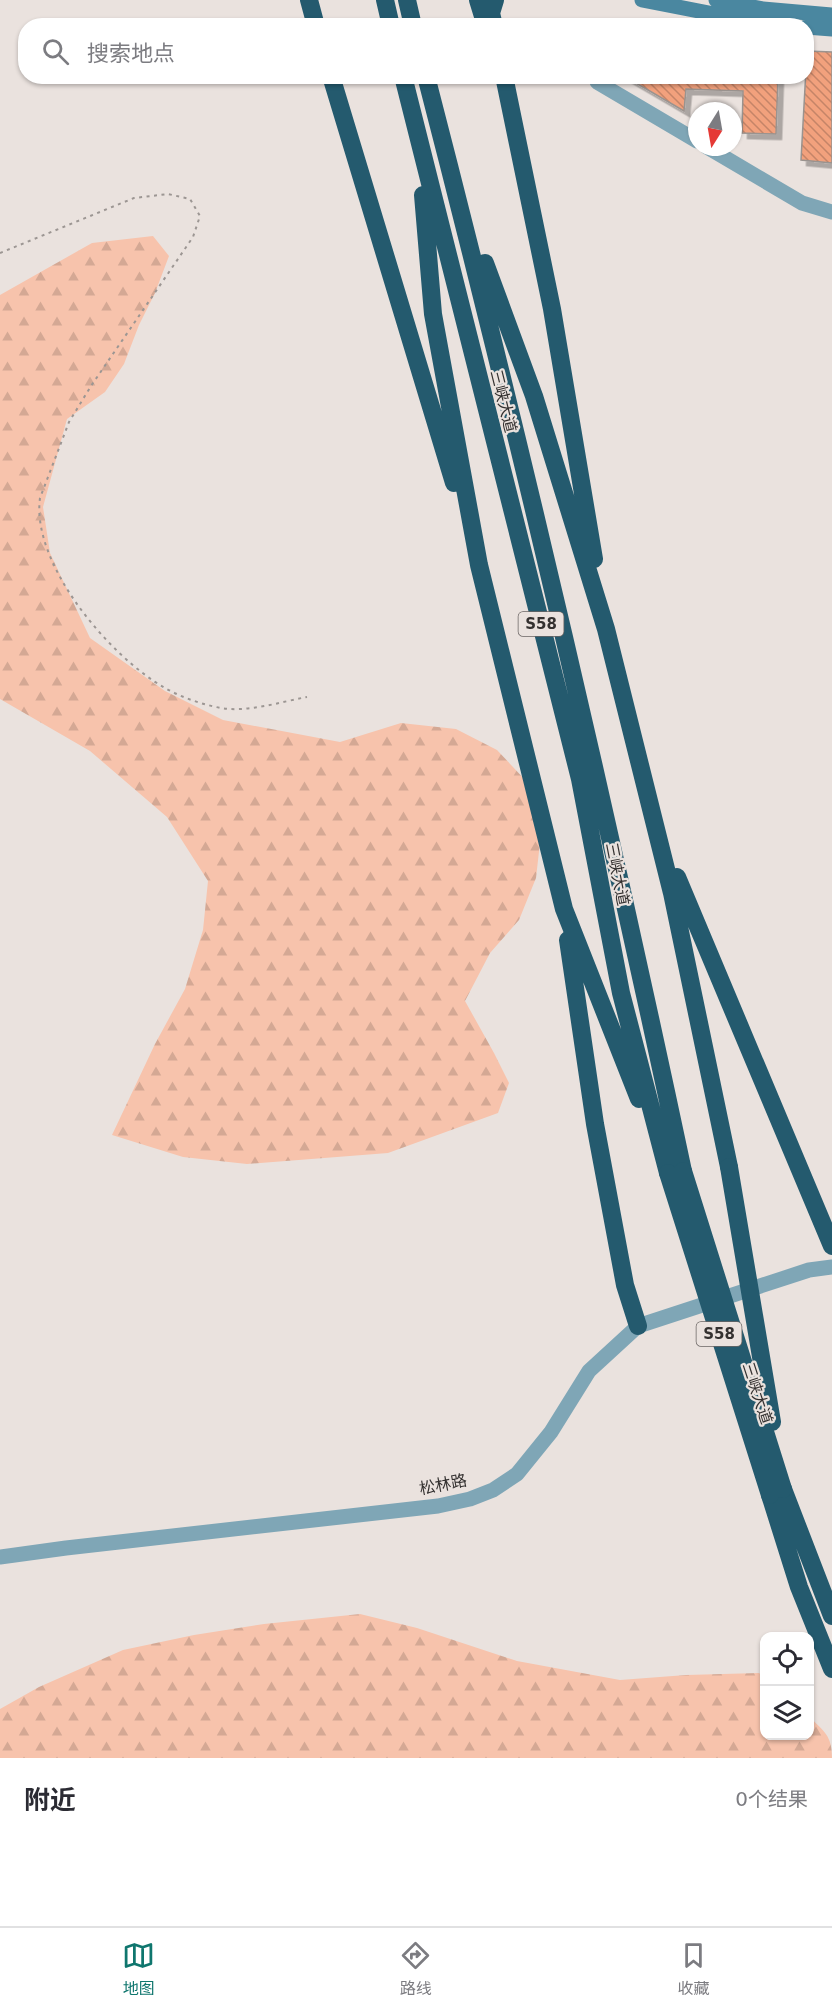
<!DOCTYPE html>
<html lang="zh">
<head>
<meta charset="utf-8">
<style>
	:root { --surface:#fff; --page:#f2f2f3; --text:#2b2b33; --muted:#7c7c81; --line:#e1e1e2; --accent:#0f766e }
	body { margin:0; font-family:"DejaVu Sans","Noto Sans SC",sans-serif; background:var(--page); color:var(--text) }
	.controls { position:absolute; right:18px; bottom:18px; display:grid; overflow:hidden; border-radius:12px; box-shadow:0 2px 4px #0004 }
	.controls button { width:54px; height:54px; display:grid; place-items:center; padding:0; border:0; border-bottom:2px solid var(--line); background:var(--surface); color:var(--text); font:30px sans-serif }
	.compass { position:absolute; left:688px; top:102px; width:54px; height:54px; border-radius:50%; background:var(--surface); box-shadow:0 2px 4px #0004; rotate:191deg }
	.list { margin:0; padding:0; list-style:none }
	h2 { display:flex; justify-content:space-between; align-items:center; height:78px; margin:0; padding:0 24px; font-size:26px }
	h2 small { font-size:20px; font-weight:400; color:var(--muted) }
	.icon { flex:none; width:33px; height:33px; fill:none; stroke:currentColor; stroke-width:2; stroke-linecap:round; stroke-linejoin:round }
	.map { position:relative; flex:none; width:832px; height:1758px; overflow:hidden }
	.search { position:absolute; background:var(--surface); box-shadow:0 2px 4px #0004; left:18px; right:18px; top:18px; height:66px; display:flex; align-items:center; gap:15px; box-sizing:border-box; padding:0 21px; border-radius:24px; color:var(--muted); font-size:22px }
	.sheet { height:168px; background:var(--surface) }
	nav { display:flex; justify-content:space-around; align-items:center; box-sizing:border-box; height:84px; border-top:2px solid var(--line); background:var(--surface); font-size:16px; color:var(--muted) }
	nav a { display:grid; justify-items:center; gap:3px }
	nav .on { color:var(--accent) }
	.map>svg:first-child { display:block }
	.forest { fill:url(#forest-firs) }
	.building { fill:url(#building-back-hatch); stroke:#9a938f; stroke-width:1.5; filter:url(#shadow) }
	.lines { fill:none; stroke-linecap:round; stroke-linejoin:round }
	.path { stroke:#9c9693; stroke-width:2; stroke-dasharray:3 4.5; stroke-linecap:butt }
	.minor { stroke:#7fa6b6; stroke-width:15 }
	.tertiary { stroke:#7fa6b6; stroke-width:15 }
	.secondary { stroke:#4a87a0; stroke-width:15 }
	.motorway { stroke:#245a6e; stroke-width:18 }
	.motorway-bridge { stroke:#245a6e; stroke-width:18 }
	.labels { text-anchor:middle; stroke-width:4.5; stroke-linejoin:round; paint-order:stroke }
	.shield { fill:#eae2de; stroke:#6b6664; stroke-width:1.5 }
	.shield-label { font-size:15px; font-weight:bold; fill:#343130 }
	.street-label { font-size:16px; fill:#343130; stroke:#eae2de }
</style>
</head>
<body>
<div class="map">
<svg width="832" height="1758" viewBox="0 0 832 1758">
	<defs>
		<pattern id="forest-firs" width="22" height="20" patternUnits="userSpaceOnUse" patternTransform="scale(1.5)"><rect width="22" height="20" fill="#f7c3ac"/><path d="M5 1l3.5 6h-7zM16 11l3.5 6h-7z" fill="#d4a894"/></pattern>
		<pattern id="building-back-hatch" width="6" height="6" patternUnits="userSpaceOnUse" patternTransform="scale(1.5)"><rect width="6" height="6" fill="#f2a17d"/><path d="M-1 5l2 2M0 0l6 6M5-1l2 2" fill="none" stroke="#c58467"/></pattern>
		<filter id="shadow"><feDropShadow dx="5.5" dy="5.5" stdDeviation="0" flood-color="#0004"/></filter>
	</defs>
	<rect width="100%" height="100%" fill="#eae2de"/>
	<!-- forest -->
	<path class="forest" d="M153,236L169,256L155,293L139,325L124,364L105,392L67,419L43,507L50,553L90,638L165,691L223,720L340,742L401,723L456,729L497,750L527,782L542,825L536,878L519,920L490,953L465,1001L494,1053L509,1083L498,1113L388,1153L247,1164L183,1157L112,1135L155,1044L185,989L203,930L208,881L167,817L90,751L0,699V295L92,243Z
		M360,1614L417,1628L517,1661L620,1680L686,1675L759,1673L764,1677V1736H810V1717C824,1732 832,1735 832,1758H0V1709L39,1687L123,1650L194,1635L264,1624Z"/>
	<!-- building -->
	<path class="building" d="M807,51L832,52V163L801,160Z
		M624,76H778L776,134L742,133L743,91L686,89L684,111Z"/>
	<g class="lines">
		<!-- path -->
		<path class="path" d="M0,253L134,198L168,194L190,199L200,216L193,237L91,386L69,422L40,498C31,564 110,657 165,688C181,697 198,703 216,707C245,714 279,702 307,697"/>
		<!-- minor -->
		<path class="minor" d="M597,82L697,141
			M707,147L802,203L832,212"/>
		<!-- tertiary -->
		<path class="tertiary" d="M0,1557L66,1548L438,1506L470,1499L493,1490L517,1474L551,1432L589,1371L638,1326L809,1270L832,1267"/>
		<!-- secondary -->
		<path class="secondary" d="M642,0L760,23L792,26
			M716,0L763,9L832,15
			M806,27L832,29"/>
		<!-- motorway -->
		<path class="motorway" d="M309,0L316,26
			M385,0L391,26
			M407,0L413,26
			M478,0L486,26
			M494,26L491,13L495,0
			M331,76L454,483
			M403,76L580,779L621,993L668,1173
			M426,76C520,439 605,804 683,1171
			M504,76L552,309L594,559
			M423,195L433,314L479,565L564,909L639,1099
			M485,263L534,396L606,629L672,893L729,1167
			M677,877L832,1246
			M568,940L595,1124L625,1285L638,1326
			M783,1489L832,1616
			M770,1495L799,1587L832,1669"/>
		<!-- motorway-bridge -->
		<path class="motorway-bridge" d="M729,1167L772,1422
			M683,1171L783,1489
			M668,1173L770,1495"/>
	</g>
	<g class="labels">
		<!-- shield labels -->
		<g class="shield">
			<rect x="518.5" y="612" width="45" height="24" rx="4.5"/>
			<rect x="696.5" y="1322" width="45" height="24" rx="4.5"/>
		</g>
		<g class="shield-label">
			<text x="541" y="629">S58</text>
			<text x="719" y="1339">S58</text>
		</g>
		<!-- street labels -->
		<g class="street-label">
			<text transform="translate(504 401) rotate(76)" y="6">三峡大道</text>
			<text transform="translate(618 874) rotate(79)" y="6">三峡大道</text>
			<text transform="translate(758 1393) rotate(72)" y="6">三峡大道</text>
			<text transform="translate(443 1484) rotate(-11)" y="6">松林路</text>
		</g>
	</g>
</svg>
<div class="controls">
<button><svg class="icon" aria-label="locate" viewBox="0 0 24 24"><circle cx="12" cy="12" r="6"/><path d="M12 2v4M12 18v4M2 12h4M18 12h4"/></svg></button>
<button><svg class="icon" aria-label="layers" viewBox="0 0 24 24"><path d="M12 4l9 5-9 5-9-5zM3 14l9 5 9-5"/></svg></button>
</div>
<svg class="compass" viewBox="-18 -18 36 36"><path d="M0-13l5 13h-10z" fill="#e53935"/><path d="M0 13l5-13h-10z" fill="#7c7c81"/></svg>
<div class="search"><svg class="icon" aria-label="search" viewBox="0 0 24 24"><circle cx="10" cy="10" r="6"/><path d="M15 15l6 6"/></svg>搜索地点</div>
</div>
<section class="sheet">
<h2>附近<small>0个结果</small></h2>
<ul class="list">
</ul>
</section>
<nav>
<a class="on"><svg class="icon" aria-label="map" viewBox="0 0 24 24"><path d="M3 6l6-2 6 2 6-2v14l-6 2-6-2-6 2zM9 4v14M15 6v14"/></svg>地图</a>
<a><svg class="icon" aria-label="directions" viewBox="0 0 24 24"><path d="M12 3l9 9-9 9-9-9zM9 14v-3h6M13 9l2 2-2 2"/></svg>路线</a>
<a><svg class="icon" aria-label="saved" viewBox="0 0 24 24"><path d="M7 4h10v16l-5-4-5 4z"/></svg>收藏</a>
</nav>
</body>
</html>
